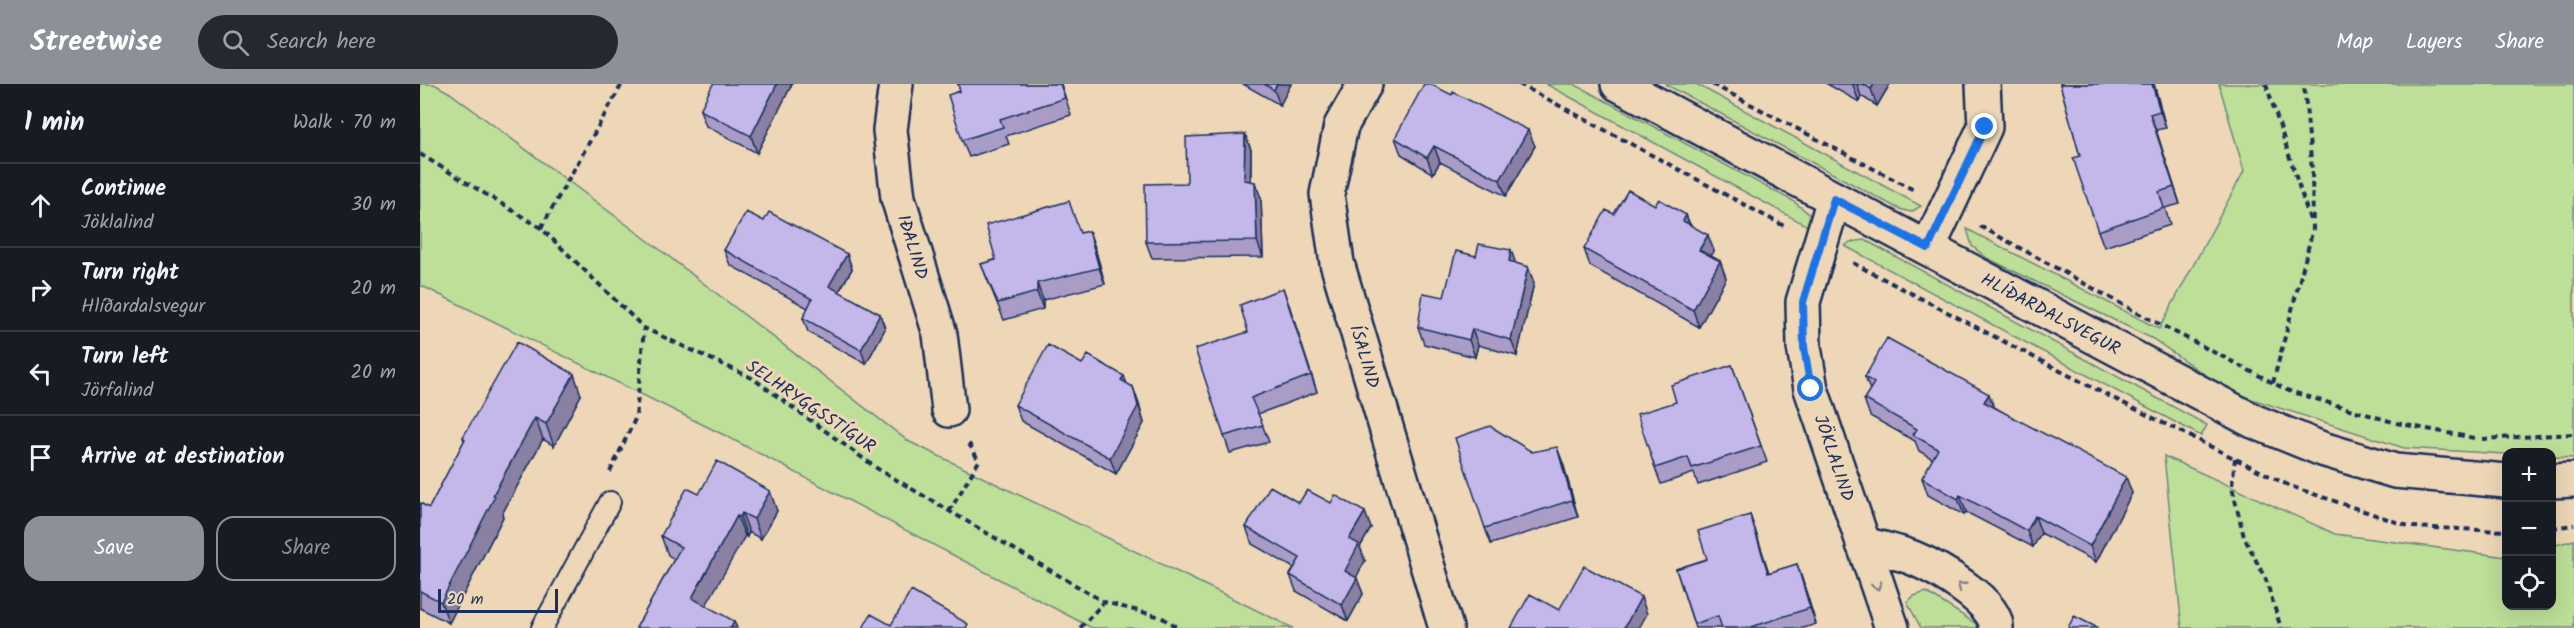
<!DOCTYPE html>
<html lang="en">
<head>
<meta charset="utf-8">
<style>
	:root { --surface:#171b24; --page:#242831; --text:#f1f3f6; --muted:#9ea1a6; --line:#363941; --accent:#8c9099 }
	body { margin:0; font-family:Kalam,sans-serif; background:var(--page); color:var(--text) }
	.controls { position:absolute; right:18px; bottom:18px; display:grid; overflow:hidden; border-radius:12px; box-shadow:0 6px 24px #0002 }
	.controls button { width:54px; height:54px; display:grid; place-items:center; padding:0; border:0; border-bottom:2px solid var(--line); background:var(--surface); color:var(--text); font:30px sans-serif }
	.scale { position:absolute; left:18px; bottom:15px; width:120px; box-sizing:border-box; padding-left:6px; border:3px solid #1b2f5e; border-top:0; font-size:16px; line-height:21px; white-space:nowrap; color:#1b2f5e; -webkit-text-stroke:4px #edd7b6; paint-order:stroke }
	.stop { position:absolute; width:18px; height:18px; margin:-14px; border:4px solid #1a73e8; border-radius:50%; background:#fff }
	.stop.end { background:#1a73e8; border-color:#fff; box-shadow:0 2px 6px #0008 }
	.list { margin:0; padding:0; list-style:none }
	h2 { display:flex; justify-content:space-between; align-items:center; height:78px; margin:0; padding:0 24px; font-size:26px }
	h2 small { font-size:20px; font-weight:400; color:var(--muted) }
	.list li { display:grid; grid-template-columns:39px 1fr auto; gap:18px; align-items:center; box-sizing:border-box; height:84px; padding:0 24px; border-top:2px solid var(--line) }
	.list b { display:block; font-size:22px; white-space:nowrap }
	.list p { margin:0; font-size:20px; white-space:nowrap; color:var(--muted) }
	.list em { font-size:20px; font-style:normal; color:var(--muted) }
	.actions { display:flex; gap:12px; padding:18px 24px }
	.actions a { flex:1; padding:14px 0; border:2px solid var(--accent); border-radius:18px; text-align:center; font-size:21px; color:var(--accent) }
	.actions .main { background:var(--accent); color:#fff }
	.icon { flex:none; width:33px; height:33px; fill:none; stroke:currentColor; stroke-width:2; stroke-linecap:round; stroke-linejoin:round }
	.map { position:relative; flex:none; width:2154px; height:544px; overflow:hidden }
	header { display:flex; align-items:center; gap:36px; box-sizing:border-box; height:84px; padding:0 30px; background:var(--accent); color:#fff }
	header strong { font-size:28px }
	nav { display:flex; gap:33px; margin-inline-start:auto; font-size:21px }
	.search { width:420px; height:54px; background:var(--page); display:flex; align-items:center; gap:15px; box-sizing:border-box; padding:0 21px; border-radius:33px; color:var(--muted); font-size:22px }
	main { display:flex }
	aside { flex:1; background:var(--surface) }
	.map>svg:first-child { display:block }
	.green { fill:#bddf98; stroke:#6c877b; stroke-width:1.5 }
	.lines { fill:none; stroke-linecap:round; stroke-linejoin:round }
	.lane-casing { stroke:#1b2f5e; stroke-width:24 }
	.street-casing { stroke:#1b2f5e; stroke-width:38 }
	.secondary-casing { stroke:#1b2f5e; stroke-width:38 }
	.path { stroke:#1b2f5e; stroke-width:4; stroke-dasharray:6 4.5; stroke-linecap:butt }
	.lane { stroke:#edd7b6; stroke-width:20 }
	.street { stroke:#edd7b6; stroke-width:33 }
	.secondary { stroke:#edd7b6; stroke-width:33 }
	.wall { fill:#a99dc8; stroke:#1b2f5e; stroke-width:1.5 }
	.shaded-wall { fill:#8980a3; stroke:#1b2f5e; stroke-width:1.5 }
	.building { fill:#c4b7e9; stroke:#1b2f5e; stroke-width:1.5 }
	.oneway { stroke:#84838a }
	.route { stroke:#1a73e8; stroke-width:8 }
	.labels { text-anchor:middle; stroke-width:6; stroke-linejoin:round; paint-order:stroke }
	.street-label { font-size:18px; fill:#1b2f5e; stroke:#edd7b6 }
</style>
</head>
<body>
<header>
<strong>Streetwise</strong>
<div class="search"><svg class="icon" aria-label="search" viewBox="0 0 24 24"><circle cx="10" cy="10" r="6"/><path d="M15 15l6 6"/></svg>Search here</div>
<nav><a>Map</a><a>Layers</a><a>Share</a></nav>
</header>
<main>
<aside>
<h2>1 min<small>Walk · 70 m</small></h2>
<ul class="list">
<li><svg class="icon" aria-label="ahead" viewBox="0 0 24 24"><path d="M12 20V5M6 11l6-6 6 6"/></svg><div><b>Continue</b><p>Jöklalind</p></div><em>30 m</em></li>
<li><svg class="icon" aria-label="right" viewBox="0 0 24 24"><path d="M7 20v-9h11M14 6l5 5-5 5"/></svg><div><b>Turn right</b><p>Hlíðardalsvegur</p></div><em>20 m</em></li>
<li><svg class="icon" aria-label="left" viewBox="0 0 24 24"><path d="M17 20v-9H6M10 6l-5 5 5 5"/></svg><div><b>Turn left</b><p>Jörfalind</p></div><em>20 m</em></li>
<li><svg class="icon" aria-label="arrive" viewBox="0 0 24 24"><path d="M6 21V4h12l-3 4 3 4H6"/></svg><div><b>Arrive at destination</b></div></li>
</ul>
<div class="actions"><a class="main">Save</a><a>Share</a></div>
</aside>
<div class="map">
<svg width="2154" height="544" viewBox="0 0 2154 544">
	<rect width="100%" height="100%" fill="#edd7b6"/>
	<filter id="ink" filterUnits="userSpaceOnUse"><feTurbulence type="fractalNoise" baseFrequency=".0167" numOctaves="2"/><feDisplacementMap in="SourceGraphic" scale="12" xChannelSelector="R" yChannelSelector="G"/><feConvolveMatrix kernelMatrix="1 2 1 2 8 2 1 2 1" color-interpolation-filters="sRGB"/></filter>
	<g filter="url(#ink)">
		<!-- green -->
		<path class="green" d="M0,0H14L30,9L230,158L488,357L873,544H672L306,352L0,201Z
			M1126,0H1154L1373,117L1389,130L1391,144Z
			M1245,0H1276L1501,122L1491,128L1479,125Z
			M1799,0H2154V374L2132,373V368L2086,370L1984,364L1810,308L1733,255L1567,174L1552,162L1547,145L1739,245L1824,87Z
			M1445,156L1787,341L1781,352L1425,162L1430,158Z
			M1744,372L1915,450L2086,473V522H2132V462L2154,456V544H1762Z
			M1506,508L1558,541L1557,544H1501L1487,518L1494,512Z"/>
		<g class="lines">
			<!-- lane casing -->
			<g class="lane-casing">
				<path id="lane" d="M122,544L190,418"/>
			</g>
			<!-- street casing -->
			<g class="street-casing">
				<g id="street">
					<path id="s1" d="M476,0L470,46L478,114L520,250L529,326"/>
					<path id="s2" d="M945,0L921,42L907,110L917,179L1026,544"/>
					<path id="s3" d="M1414,115L1383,218L1384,263L1391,305L1472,544"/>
					<path d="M1508,164L1565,43L1563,0"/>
					<path d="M1443,460C1460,464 1478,468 1493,474C1515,483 1578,518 1576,544"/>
				</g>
			</g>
			<!-- secondary casing -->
			<g class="secondary-casing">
				<g id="secondary">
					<path id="s4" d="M1198,0L1833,337L1902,365L1975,387L2086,397"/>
					<path d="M2132,397L2154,396"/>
				</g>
			</g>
			<!-- path -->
			<path class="path" d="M1099,0L1366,143
				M1292,0L1496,107
				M1846,0L1891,139
				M0,70L121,144L224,244L332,294L458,385L684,518L741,533L758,544
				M1560,142L1716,228L1869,307L1976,339L2054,354
				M121,144L202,0
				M1433,179L1675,305L1870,402L1991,443L2086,447
				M1853,299L1893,145L1892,86L1884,0
				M2062,355L2154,350
				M1815,374L1812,403L1824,453L1846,496L1861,544
				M190,388L216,333L224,244
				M529,428L559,377L548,358
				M2132,444L2154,441
				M660,544L684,518"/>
			<!-- lane -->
			<use href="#lane" class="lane"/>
			<!-- street -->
			<use href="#street" class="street"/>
			<!-- secondary -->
			<use href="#secondary" class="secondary"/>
		</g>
		<!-- wall -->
		<path class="wall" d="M372,0L337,69L286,42L280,26Z
			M538,0H641L651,31L586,52L589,60L549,73L542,56L540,7Z
			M823,0H871L860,21Z
			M1407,0H1470L1457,22L1441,12L1439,18Z
			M1640,0H1734L1746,44L1736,46L1760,120L1745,124L1750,141L1684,163L1678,147L1660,72Z
			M1032,11L1115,62L1086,112L1020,78L1013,90L981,70L975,54Z
			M825,50L831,66V97L841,114L843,173L732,174L726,158L767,99Z
			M1235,121L1266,131L1270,140L1294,167L1291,172L1300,177L1306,194L1279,243L1170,182L1164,165L1194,130Z
			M344,137L427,170L432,185L419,208L460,230L465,245L446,280L388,248L383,234L388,224L310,181L304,166Z
			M669,147L675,164L685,200L623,216V225L584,236L561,180Z
			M1056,172L1095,179L1108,183L1114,199L1097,272L1058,261L1055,273L1004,260L998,243L1024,213Z
			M869,221L897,308L838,330L849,358L810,369L804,352L828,248Z
			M662,280L713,303L719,320L724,339L696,390L601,337L595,321Z
			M1312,281L1347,378L1278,401L1274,389L1241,400L1235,384L1256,318Z
			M1445,293L1573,322L1712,409L1676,478L1621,449L1613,463L1546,428L1544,431L1508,411L1502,394L1513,375L1499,367L1495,357L1450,332L1444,315L1450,306Z
			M161,311L134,362L123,355L82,430L83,433L29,539L0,524V419L9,424L44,357L43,353Z
			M1112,368L1143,379L1158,433L1071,460L1065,444Z
			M279,410L357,427L341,455L329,448L327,453L325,452L216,544L254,475L248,471L241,452Z
			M1330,431L1349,489L1377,480L1396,540L1384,544H1275L1256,485L1287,475Z
			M826,443L951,444L940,463L945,477L936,493L943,510L928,537L876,507L870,491L874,484L832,460Z"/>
		<!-- shaded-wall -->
		<path class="shaded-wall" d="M357,0H372L337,69L331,52Z
			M857,0H871L860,21L854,6Z
			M1433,0H1437L1441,12L1439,18L1433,1Z
			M1454,0H1470L1457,22L1451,5Z
			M1732,0H1734L1746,44L1740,27Z
			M1730,30L1736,46L1760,120L1754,103Z
			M1108,46L1115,62L1086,112L1080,96Z
			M825,50L831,66L830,113L824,96Z
			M1014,62L1020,78L1013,90L1007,74Z
			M835,98L841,114L843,173L837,157Z
			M1266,131L1272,148L1263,137Z
			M669,147L675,164L685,200L679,184Z
			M1288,151L1294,167L1285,182L1279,166Z
			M1091,166L1097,183L1089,177Z
			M427,170L432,185L414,216L409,202Z
			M1300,177L1306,194L1279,243L1273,226Z
			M1108,183L1114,199L1097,272L1091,256Z
			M617,199L623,216V225L617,208Z
			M863,204L869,221L897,308L891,291Z
			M460,230L465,245L446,280L441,266Z
			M1052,245L1058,261L1055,273L1049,256Z
			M154,290L161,311L134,362L126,340Z
			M704,292L710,308L701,296Z
			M713,303L724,339L696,390L690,374Z
			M1569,310L1575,326L1564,318Z
			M115,334L123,355L82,430L83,433L29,539L21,518L73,411Z
			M1137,363L1143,379L1158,433L1152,416Z
			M1706,393L1712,409L1676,478L1670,462Z
			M350,407L357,427L341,455L334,435Z
			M1540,411L1546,428L1544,431L1538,415Z
			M945,428L951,444L940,463L945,477L931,503L925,487L929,455Z
			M322,429L329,448L327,453L320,433Z
			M1330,431L1336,448L1354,505L1348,489Z
			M317,432L325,452L279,534L272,514Z
			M1615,432L1621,449L1613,463L1607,447Z
			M1377,480L1383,497L1396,540L1390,524Z
			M937,494L943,510L928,537L922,521Z
			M1221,513L1227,530L1219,544H1204Z
			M314,537L317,544H311Z"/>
		<!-- building -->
		<path class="building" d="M293,0H357L331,52L280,26Z
			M538,0H640L645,14L580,35L583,43L542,56L528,11L540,7Z
			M844,0H857L854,6Z
			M1004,0H1010L1032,11L1033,8L1108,46L1080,96L1014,62L1007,74L975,54Z
			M1443,0H1454L1451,5Z
			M1640,0H1732L1740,27L1730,30L1754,103L1739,108L1744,124L1678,147L1653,74L1660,72Z
			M825,50L824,96L835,98L837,157L726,158L725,100L767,99L766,53Z
			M1208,106L1235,121L1239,115L1266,131L1263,137L1288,151L1279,166L1300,177L1273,226L1164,165L1186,126L1194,130Z
			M649,117L660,149L669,147L679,184L617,199V208L578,219L561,180L576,176L566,141Z
			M326,128L344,137L349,128L427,170L409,202L460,230L441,266L383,234L392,215L304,166Z
			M1059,160L1091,166L1089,177L1108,183L1091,256L1052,245L1049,256L998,243L1003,209L1024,213L1036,167L1056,172Z
			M863,204L891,291L831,314L843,341L804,352L775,265L828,248L820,221Z
			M1467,254L1569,310L1564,318L1706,393L1670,462L1615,432L1607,447L1540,411L1538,415L1502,394L1518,365L1493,351L1497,345L1444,315L1454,299L1445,293Z
			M97,258L154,290L126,340L115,334L73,411L75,412L21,518L0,507V419L9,424L45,355L43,353Z
			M628,261L662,280L668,271L704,292L701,296L713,303L718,322L690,374L595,321Z
			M1312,281L1341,362L1272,384L1268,373L1235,384L1217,330L1256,318L1251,301Z
			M1070,342L1112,368L1137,363L1152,416L1065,444L1035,354Z
			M297,377L350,407L334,435L322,429L320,433L317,432L272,514L314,537L311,544H216L261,463L241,452L267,404L279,410Z
			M850,402L879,419L887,406L911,419L915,411L945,428L929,455L939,460L925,487L937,494L922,521L870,491L880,474L826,443Z
			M1330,431L1348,489L1377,480L1390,524L1328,544H1302L1298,532L1274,540L1256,485L1287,475L1278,447Z
			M1164,482L1221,513L1204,544H1091L1110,510L1139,526Z
			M491,507L548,540L546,544H443L451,530L471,541Z
			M1654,532L1678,544H1648Z"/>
		<!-- one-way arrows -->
		<defs><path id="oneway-chevron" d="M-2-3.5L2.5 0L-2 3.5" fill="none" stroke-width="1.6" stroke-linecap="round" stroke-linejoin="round" transform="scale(1.5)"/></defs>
		<g class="oneway">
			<use href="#oneway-chevron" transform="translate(1457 502) rotate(72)"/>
			<use href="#oneway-chevron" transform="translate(1541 502) rotate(-142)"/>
		</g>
	</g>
	<g class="lines" filter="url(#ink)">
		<!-- route -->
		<path class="route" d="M1391,305L1384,263L1383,218L1414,115L1508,164L1565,43"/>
	</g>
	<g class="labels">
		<!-- street labels -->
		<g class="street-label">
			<text dy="6" stroke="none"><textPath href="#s1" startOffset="166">IÐALIND</textPath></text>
			<text dy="6" stroke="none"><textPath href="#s4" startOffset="490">HLÍÐARDALSVEGUR</textPath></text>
			<text dy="6" stroke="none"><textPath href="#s2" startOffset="285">ÍSALIND</textPath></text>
			<text transform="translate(391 322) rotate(34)" y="6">SELHRYGGSSTÍGUR</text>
			<text dy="6" stroke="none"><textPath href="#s3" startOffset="268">JÖKLALIND</textPath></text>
		</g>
	</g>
</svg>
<div class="controls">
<button>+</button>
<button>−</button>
<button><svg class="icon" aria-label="locate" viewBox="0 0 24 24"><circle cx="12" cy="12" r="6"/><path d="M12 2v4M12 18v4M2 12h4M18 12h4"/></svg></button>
</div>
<div class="scale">20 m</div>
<div class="stop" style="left:1391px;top:305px"></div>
<div class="stop end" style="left:1565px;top:43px"></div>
</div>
</main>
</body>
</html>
